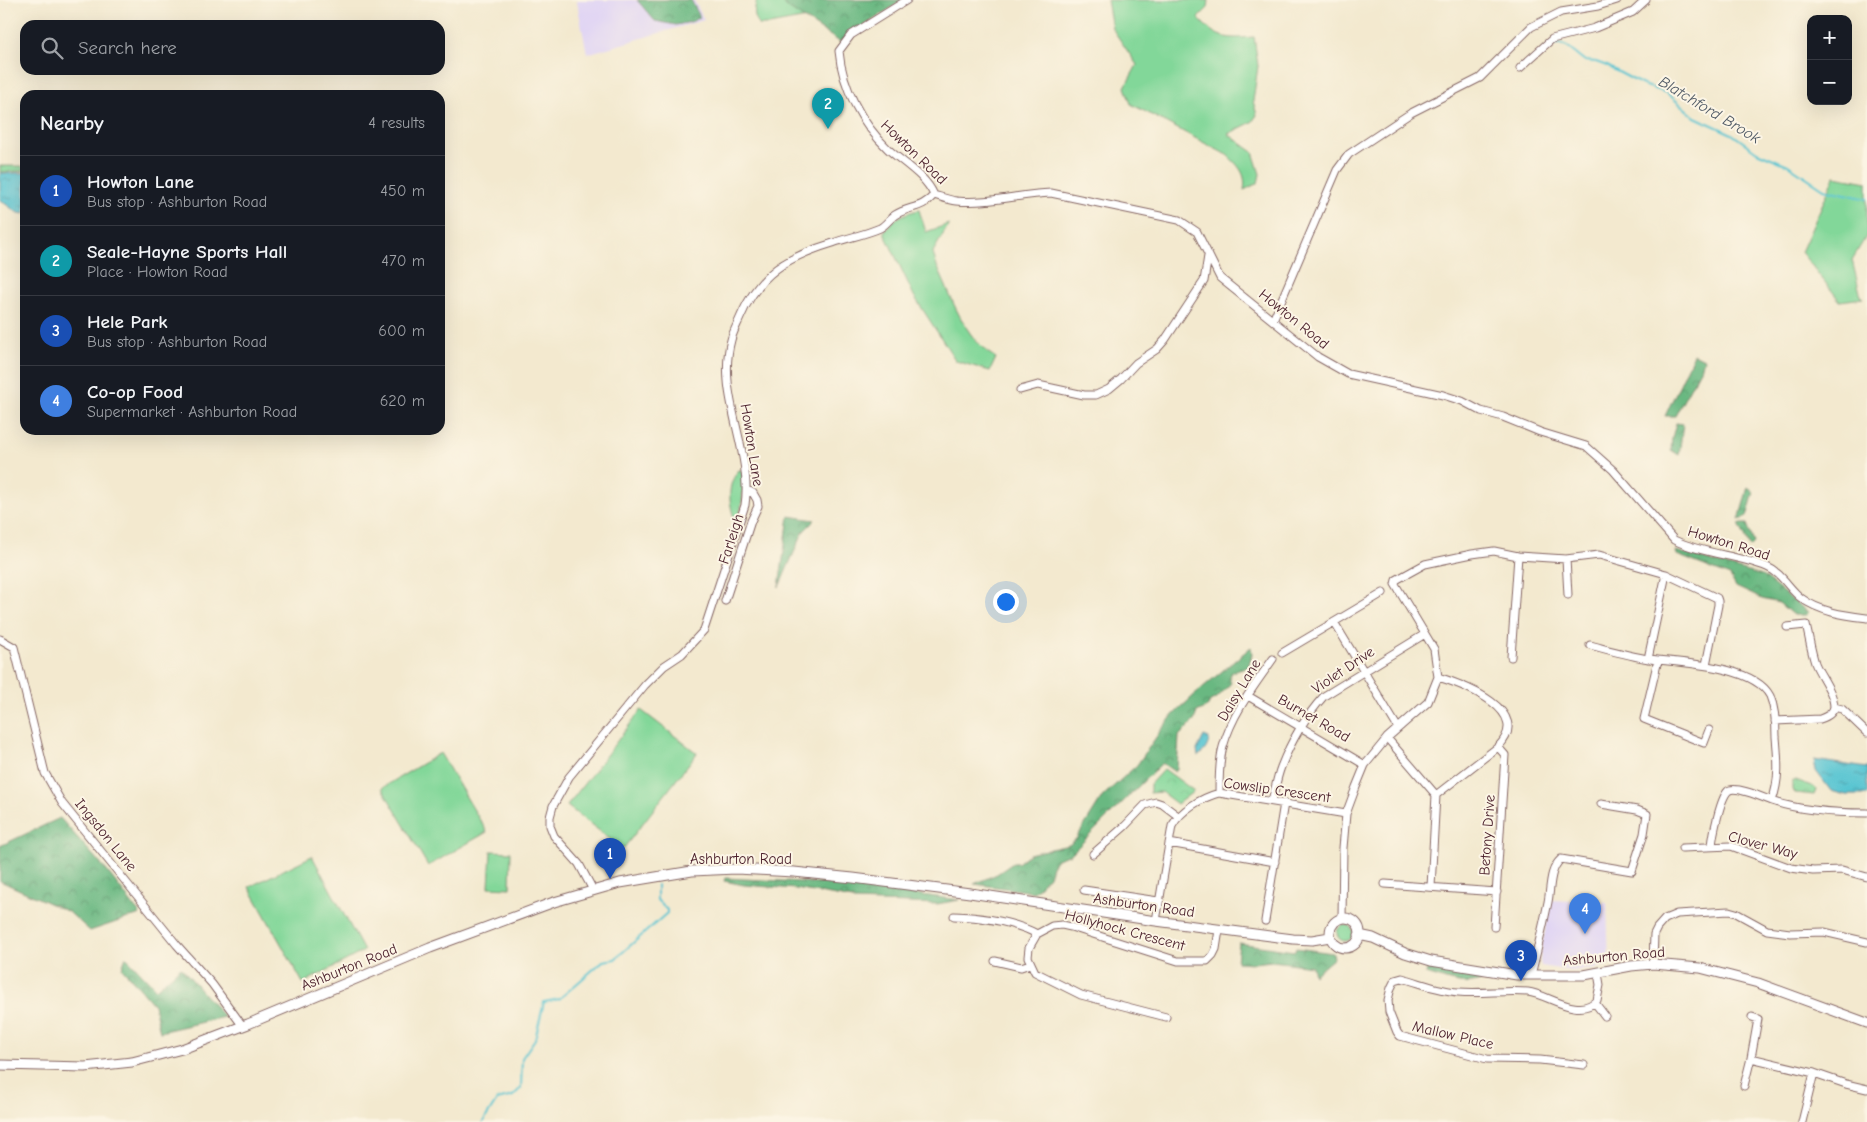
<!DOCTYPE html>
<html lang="en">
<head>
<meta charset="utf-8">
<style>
	:root { --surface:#171b24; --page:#20242c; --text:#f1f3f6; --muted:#9ea1a6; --line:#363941; --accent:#b45309 }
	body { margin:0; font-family:"Comic Neue",sans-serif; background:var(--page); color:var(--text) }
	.controls { position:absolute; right:15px; top:15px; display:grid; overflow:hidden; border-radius:10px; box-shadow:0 5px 20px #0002 }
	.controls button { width:45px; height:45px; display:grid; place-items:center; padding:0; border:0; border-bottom:1px solid var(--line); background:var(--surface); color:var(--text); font:25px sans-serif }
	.you { position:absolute; left:1005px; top:601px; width:18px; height:18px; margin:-12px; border:4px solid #fff; border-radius:50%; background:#1a73e8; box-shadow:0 0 0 8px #1a73e833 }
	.badge { display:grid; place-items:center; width:32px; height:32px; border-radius:50%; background:var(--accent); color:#fff; font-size:16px; font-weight:700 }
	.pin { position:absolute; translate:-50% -41px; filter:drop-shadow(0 1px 2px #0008) }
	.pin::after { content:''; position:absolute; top:26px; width:18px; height:15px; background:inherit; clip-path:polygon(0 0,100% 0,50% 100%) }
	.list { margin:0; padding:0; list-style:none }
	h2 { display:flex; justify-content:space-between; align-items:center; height:65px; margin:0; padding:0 20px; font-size:21px }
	h2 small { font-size:16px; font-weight:400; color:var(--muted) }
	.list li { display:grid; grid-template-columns:32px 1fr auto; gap:15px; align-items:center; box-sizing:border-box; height:70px; padding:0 20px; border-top:1px solid var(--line) }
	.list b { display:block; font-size:19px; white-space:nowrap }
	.list p { margin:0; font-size:16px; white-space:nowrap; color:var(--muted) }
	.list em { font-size:16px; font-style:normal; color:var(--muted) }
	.icon { flex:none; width:28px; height:28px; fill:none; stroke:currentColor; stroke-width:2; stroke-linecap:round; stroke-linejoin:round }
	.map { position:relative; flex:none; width:1867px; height:1122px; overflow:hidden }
	.search { position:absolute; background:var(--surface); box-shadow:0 5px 20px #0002; left:20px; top:20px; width:425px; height:55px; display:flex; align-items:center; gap:12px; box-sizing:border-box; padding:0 18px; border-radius:15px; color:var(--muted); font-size:19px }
	.panel { position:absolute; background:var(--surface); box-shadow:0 5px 20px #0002; left:20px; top:90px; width:425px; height:345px; border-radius:15px }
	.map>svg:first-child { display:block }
	.built { fill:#e0d4f4 }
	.green { fill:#82d799; stroke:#667b62 }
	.forest { fill:url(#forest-crowns); stroke:#5a6c56 }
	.park { fill:url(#park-crowns); stroke:#667b62 }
	.water { fill:url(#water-ripples); stroke:#52727e }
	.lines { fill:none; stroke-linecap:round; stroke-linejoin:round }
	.stream { stroke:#59c5d2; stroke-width:2 }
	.minor-casing { stroke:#856664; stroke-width:9 }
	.major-casing { stroke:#856664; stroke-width:11 }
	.minor { stroke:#fff; stroke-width:7 }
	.major { stroke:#fff; stroke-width:9 }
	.labels { text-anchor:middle; stroke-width:4; stroke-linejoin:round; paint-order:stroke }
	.street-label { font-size:15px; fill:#4a1f2b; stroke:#fcf5e5 }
	.water-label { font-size:16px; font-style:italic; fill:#4f5965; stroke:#fcf5e5 }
</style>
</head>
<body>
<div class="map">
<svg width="1867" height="1122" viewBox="0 0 1867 1122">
	<defs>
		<pattern id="forest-crowns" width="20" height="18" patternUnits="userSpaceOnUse" patternTransform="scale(1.25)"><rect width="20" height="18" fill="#69b881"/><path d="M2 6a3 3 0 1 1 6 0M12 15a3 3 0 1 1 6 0" fill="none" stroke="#58956a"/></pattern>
		<pattern id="park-crowns" width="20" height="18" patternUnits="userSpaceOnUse" patternTransform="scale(1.25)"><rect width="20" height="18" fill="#82d799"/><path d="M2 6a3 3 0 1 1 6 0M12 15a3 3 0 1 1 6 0" fill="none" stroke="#72b884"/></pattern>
		<pattern id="water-ripples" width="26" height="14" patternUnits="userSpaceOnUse" patternTransform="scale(1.25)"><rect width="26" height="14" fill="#59c5d2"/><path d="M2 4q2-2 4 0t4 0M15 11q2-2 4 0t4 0" fill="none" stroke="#4c9fab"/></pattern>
	</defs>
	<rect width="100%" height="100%" fill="#fcf5e5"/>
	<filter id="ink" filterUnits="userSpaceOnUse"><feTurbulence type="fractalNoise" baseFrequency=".02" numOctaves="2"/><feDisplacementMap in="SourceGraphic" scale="10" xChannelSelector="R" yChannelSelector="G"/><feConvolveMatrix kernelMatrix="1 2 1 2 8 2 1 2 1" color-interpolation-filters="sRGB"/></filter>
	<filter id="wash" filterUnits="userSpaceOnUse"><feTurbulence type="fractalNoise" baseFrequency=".0096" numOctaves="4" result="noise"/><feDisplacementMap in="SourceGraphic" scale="20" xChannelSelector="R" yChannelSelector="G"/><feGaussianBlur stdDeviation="1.12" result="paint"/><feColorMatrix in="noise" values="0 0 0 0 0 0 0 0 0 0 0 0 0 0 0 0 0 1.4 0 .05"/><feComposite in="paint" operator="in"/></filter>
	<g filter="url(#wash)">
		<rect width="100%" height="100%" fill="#f3e9cf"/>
		<!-- built -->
		<path class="built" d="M578,0H694L704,20L587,54L577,2Z
			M1552,900L1607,903L1609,965L1591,969L1571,971L1541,966L1540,960L1543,940Z"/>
		<!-- green -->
		<path class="green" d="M757,0H781L788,7L807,18L769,25H759C753,17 754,10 757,0Z
			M1107,0H1209L1208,8L1198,18C1218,40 1226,39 1254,37L1258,66L1253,101L1257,115L1252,122L1228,134L1253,152L1260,174L1258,183L1244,190C1247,174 1239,166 1227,155L1131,104L1125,87L1137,65L1112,28Z
			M0,166H22L24,171L0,172Z
			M1835,176L1867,182V235L1852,260L1861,297L1863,298L1840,301L1801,252Z
			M919,210L926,232L949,224L933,252L936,264C952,297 963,338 996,358L990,371L956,361L914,296L884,232C892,219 904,213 919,210Z
			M739,470H742C744,488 743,503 738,521H735C729,503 726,485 739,470Z
			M641,710L697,753L623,849L567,806Z
			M440,753L487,832L428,866L382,788Z
			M491,851L511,852L510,888L489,887Z
			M312,856L364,951L303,983L249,887Z
			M1337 933a8 8 0 1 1 16 0a8 8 0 1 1-16 0Z"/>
		<!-- forest -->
		<path class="forest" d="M637,0H691L700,17L691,22L676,25L655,21Z
			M781,0H903L840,42L788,8Z
			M1694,354L1704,359L1702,366L1675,416H1665Z
			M1676,423L1683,424L1679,455L1671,450L1672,438Z
			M1748,487L1754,492L1747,517L1739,520Z
			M789,516L815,520L803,532L779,587Z
			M1739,524H1747L1754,543L1750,547Z
			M1676,551L1762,576L1808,612L1807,615H1793L1779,603L1762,599L1736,587L1730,576L1677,555Z
			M1251,647L1252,655L1248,667L1232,672L1229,678L1231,683L1217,698L1210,701L1207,707L1197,712L1194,721L1179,736L1177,769L1175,772L1162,763L1071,854L1057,859L1052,866L1049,876L1034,892L974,884L997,874L1013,863H1018L1029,854L1069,845L1076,839L1103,796L1137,765L1161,730L1174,714L1202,688Z
			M60,818L107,871L140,914L90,931L69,912L0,881V846Z
			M725,878L841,884L959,900L937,904L853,901V899L796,889L744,885L724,881Z
			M1239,943L1294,951L1296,948L1333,953L1334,958L1314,975L1312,966L1272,961L1254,963L1237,962Z
			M126,957L156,989L181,967L224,1017L160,1032L154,1005L122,968Z
			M1427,969L1484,975L1489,978C1463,989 1452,981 1426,974Z"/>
		<!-- park -->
		<path class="park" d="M1164,769L1194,791L1177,804L1161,792L1150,793V784Z
			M1796,780L1814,787L1816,790L1814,795L1795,793L1792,790V782Z"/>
		<!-- water -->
		<path class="water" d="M0,173H25V214L18,213L0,200Z
			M1204,736L1209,738C1209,745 1204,753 1198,756L1197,750Z
			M1814,760L1867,768V795H1846L1831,791L1816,771Z"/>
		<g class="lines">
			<!-- stream -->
			<path class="stream" d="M1544,52L1553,44H1559L1567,47L1585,61L1596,62L1607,66L1643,85L1667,93L1695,117L1732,134L1757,152L1788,165L1824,189L1867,199
				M483,1122L497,1100L513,1096L521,1088L522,1058L535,1039L544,1002L559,999L603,961L615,959L667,913V910L657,900V885"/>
		</g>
	</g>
	<g filter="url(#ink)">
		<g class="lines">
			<!-- minor casing -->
			<g class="minor-casing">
				<path id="minor" d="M907,0L851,35L839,51C842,87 862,124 888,149C903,163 925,175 934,195C941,197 949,200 957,201C988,204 1020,194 1051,193L1179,220L1197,232L1220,278L1318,357L1348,374L1443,395L1462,401L1481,411L1503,417L1540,432L1586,446L1613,470L1674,540C1703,554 1737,555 1767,567C1782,573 1789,589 1801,598C1820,612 1844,615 1867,618
					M1520,68L1552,39L1595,28L1633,12L1646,0
					M1273,320L1337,170L1349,154L1411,113L1480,78L1531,27L1561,12L1598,6L1617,0
					M1020,390L1038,385L1084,395H1096L1109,389L1121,379L1136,363L1157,349L1165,340L1204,281L1208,256
					M1566,559L1568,595
					M725,601L751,521L758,506L757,500L753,493L747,490
					M1334,622L1398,728
					M0,639L14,647L45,773L62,803L177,945L212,984L242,1025
					M1590,645C1609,650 1629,656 1649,659C1680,663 1754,665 1770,696C1775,708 1776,725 1776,737C1778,760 1780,779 1772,801
					M1282,653L1383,593
					M1511,657L1518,556
					M1648,659L1666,574
					M1658,660L1644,719L1704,743L1709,730
					M1248,696L1365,765
					M1834,707L1842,709L1867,733
					M1775,721L1820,719C1826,717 1833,714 1834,707C1834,692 1820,676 1815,663C1811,651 1809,637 1806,625L1787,627
					M1387,738L1436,795L1431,887
					M1219,793C1219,778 1219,761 1223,747C1232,714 1254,686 1273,659
					M1436,795L1498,747C1534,711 1464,685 1438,677
					M1272,801C1275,790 1277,777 1281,767C1291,741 1306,716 1324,696L1425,634
					M1169,843L1275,862
					M1712,846C1713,835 1720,799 1728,791C1735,785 1764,798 1772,801C1801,811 1836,813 1867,813
					M1682,848L1731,846L1791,868L1813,871L1842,870L1867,877
					M1093,854L1125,826L1145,805L1156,802L1162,804L1178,816
					M1385,884L1497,892
					M593,890L579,864L554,836L550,826V817L553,806L569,777L645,685L664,666L682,654L704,630L745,505C753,450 716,395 731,340C733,332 737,325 740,318C759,273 787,257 833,243C847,238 867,234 880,228C886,225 889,219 895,215C909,206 922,209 934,195
					M1084,890L1158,901
					M954,916C982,917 1012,921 1037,934
					M1342,918L1343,848L1346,814L1356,787L1365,765L1387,738L1428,702L1438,677L1434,649L1395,584L1396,580L1425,564L1472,554L1494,551L1518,556L1566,559L1599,555L1666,574L1717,598L1718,601V605L1706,665
					M1156,921L1172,826C1181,810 1201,798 1219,793L1346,814
					M1265,921L1284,803
					M1494,927L1505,755L1498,747
					M995,961L1021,967L1030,964
					M1653,964L1654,934L1657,928L1665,919L1677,914L1729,911L1736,913L1767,930L1790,933L1824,932L1867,942
					M1531,975C1537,951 1543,927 1548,902C1551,887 1549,870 1561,859L1632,871L1644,834L1647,814L1637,810L1601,804
					M1595,1003L1605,1016
					M1166,1017L1081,995L1035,972L1028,957L1029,948L1037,934L1052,926L1062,925L1071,927L1178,961H1207L1213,955L1216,949L1219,930
					M1751,1058L1758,1019L1752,1017
					M1584,1065L1540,1060L1487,1059L1400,1036L1397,1032L1389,1012L1388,1000L1391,988L1395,980L1402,978C1421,983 1439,991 1458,992C1481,994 1505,990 1528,992C1548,994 1578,1020 1597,1000L1600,985L1598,973
					M1744,1086L1751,1058L1814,1073L1846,1084L1867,1089
					M1802,1122L1814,1073"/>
			</g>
			<!-- major casing -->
			<g class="major-casing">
				<path id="major" d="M1330 933a15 15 0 1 1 30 0a15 15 0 1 1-30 0Z
					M1359,935L1373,938L1405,953L1431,961L1517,975H1584L1631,966L1653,964L1700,968L1758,983L1867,1023
					M0,1065L85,1067L132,1062L182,1049L248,1024L430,948L554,902L620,883L692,871L736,869L794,872L853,878L970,893L1156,921L1293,939L1312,940L1330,937"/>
			</g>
			<!-- minor -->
			<use href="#minor" class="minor"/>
			<!-- major -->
			<use href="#major" class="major"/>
		</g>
	</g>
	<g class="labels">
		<!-- street labels -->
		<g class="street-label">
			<text transform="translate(914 152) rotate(44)" y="5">Howton Road</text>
			<text transform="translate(1294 319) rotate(39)" y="5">Howton Road</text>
			<text transform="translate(752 445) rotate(81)" y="5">Howton Lane</text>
			<text transform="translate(731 539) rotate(-72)" y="5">Farleigh</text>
			<text transform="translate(1729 543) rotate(17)" y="5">Howton Road</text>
			<text transform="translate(1343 670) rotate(-34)" y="5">Violet Drive</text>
			<text transform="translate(1239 690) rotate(-59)" y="5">Daisy Lane</text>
			<text transform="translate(1314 718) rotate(30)" y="5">Burnet Road</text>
			<text transform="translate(1277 790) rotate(8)" y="5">Cowslip Crescent</text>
			<text transform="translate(106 835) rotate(51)" y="5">Ingsdon Lane</text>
			<text transform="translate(1487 835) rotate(-86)" y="5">Betony Drive</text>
			<text transform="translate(1763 845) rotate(15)" y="5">Clover Way</text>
			<text x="741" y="864">Ashburton Road</text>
			<text transform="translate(1144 905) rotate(8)" y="5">Ashburton Road</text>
			<text transform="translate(1125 930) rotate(15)" y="5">Hollyhock Crescent</text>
			<text transform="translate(1614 956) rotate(-5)" y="5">Ashburton Road</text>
			<text transform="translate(349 967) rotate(-22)" y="5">Ashburton Road</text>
			<text transform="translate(1453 1035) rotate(13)" y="5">Mallow Place</text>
		</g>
		<!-- water labels -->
		<g class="water-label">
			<text transform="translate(1710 109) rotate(31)" y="6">Blatchford Brook</text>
		</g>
	</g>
</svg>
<div class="controls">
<button>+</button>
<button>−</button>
</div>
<div class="you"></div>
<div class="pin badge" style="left:610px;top:879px;background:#1a4fb4">1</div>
<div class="pin badge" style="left:828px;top:129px;background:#0f9aa8">2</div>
<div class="pin badge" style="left:1521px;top:981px;background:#1a4fb4">3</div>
<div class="pin badge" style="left:1585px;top:934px;background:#3f7fe0">4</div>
<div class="search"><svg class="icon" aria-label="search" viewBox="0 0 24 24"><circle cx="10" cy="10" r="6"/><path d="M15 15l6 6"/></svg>Search here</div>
<section class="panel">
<h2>Nearby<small>4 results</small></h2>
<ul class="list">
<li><span class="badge" style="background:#1a4fb4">1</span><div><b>Howton Lane</b><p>Bus stop · Ashburton Road</p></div><em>450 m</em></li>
<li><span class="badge" style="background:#0f9aa8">2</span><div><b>Seale-Hayne Sports Hall</b><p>Place · Howton Road</p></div><em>470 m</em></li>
<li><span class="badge" style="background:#1a4fb4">3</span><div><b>Hele Park</b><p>Bus stop · Ashburton Road</p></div><em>600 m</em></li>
<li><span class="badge" style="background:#3f7fe0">4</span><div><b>Co-op Food</b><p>Supermarket · Ashburton Road</p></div><em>620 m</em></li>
</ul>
</section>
</div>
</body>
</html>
